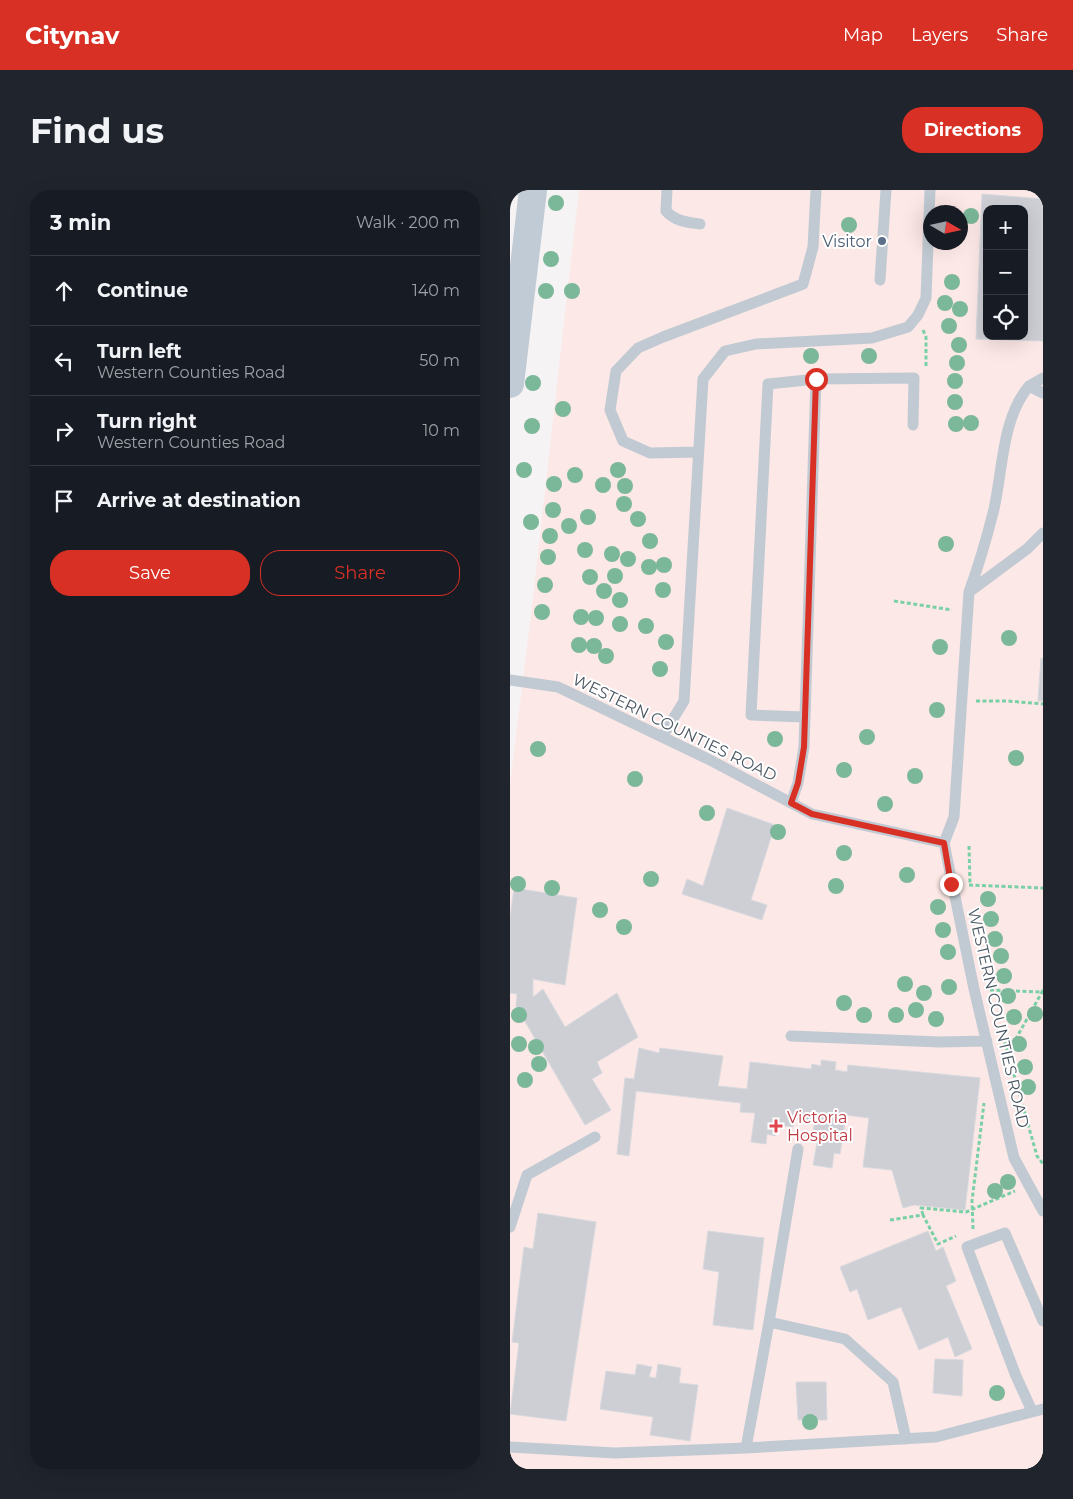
<!DOCTYPE html>
<html lang="en">
<head>
<meta charset="utf-8">
<style>
	:root { --surface:#171b24; --page:#20242c; --text:#f1f3f6; --muted:#9ea1a6; --line:#363941; --accent:#d93025 }
	body { margin:0; font-family:Montserrat,sans-serif; background:var(--page); color:var(--text) }
	.controls { position:absolute; right:15px; top:15px; display:grid; overflow:hidden; border-radius:10px; box-shadow:0 5px 20px #0002 }
	.controls button { width:45px; height:45px; display:grid; place-items:center; padding:0; border:0; border-bottom:1px solid var(--line); background:var(--surface); color:var(--text); font:25px sans-serif }
	.compass { position:absolute; left:413px; top:15px; width:45px; height:45px; border-radius:50%; background:var(--surface); box-shadow:0 5px 20px #0002; rotate:99deg }
	.stop { position:absolute; width:15px; height:15px; margin:-11px; border:4px solid #d93025; border-radius:50%; background:#fff }
	.stop.end { background:#d93025; border-color:#fff; box-shadow:0 1px 5px #0008 }
	.list { margin:0; padding:0; list-style:none }
	h2 { display:flex; justify-content:space-between; align-items:center; height:65px; margin:0; padding:0 20px; font-size:21px }
	h2 small { font-size:16px; font-weight:400; color:var(--muted) }
	.list li { display:grid; grid-template-columns:32px 1fr auto; gap:15px; align-items:center; box-sizing:border-box; height:70px; padding:0 20px; border-top:1px solid var(--line) }
	.list b { display:block; font-size:19px; white-space:nowrap }
	.list p { margin:0; font-size:16px; white-space:nowrap; color:var(--muted) }
	.list em { font-size:16px; font-style:normal; color:var(--muted) }
	.actions { display:flex; gap:10px; padding:15px 20px }
	.actions a { flex:1; padding:11px 0; border:1px solid var(--accent); border-radius:20px; text-align:center; font-size:18px; color:var(--accent) }
	.actions .main { background:var(--accent); color:#fff }
	.icon { flex:none; width:28px; height:28px; fill:none; stroke:currentColor; stroke-width:2; stroke-linecap:round; stroke-linejoin:round }
	.map { position:relative; flex:none; width:533px; height:1279px; overflow:hidden; border-radius:20px }
	header { display:flex; align-items:center; gap:30px; box-sizing:border-box; height:70px; padding:0 25px; background:var(--accent); color:#fff }
	header strong { font-size:24px }
	nav { display:flex; gap:28px; margin-inline-start:auto; font-size:18px }
	.intro { display:flex; align-items:center; justify-content:space-between; box-sizing:border-box; height:120px; padding:0 30px }
	h1 { margin:0; font-size:35px }
	.button { padding:12px 22px; border-radius:20px; background:var(--accent); color:#fff; font-size:18px; font-weight:700 }
	main { display:flex; gap:30px; padding:0 30px }
	aside { flex:1; background:var(--surface); border-radius:20px; box-shadow:0 5px 20px #0002 }
	.map>svg:first-child { display:block }
	.medical { fill:#fce8e6; fill-rule:evenodd }
	.building { fill:#cdcfd5; stroke:#d7d9de; fill-rule:evenodd }
	.lines { fill:none; stroke-linecap:round; stroke-linejoin:round }
	.path { stroke:#7ad0a6; stroke-width:3; stroke-dasharray:4 2.5; stroke-linecap:butt }
	.service { stroke:#c1cad2; stroke-width:11 }
	.secondary { stroke:#c1cbd6; stroke-width:28 }
	.tree { fill:#7bb799 }
	.route { stroke:#d93025; stroke-width:6 }
	.service-dot { fill:#5c6f8a; stroke:#fff; stroke-width:2 }
	.health-dot { fill:#e0444e; stroke:#fff; stroke-width:2 }
	.labels { text-anchor:middle; stroke-width:4; stroke-linejoin:round; paint-order:stroke }
	.service-label { font-size:16px; fill:#4e5e75; stroke:#fff; text-anchor:end }
	.street-label { font-size:16px; fill:#4a5661; stroke:#fff }
	.health-label { font-size:16px; fill:#be3a42; stroke:#fff; text-anchor:start }
</style>
</head>
<body>
<header>
<strong>Citynav</strong>
<nav><a>Map</a><a>Layers</a><a>Share</a></nav>
</header>
<div class="intro"><h1>Find us</h1><a class="button">Directions</a></div>
<main>
<aside>
<h2>3 min<small>Walk · 200 m</small></h2>
<ul class="list">
<li><svg class="icon" aria-label="ahead" viewBox="0 0 24 24"><path d="M12 20V5M6 11l6-6 6 6"/></svg><div><b>Continue</b></div><em>140 m</em></li>
<li><svg class="icon" aria-label="left" viewBox="0 0 24 24"><path d="M17 20v-9H6M10 6l-5 5 5 5"/></svg><div><b>Turn left</b><p>Western Counties Road</p></div><em>50 m</em></li>
<li><svg class="icon" aria-label="right" viewBox="0 0 24 24"><path d="M7 20v-9h11M14 6l5 5-5 5"/></svg><div><b>Turn right</b><p>Western Counties Road</p></div><em>10 m</em></li>
<li><svg class="icon" aria-label="arrive" viewBox="0 0 24 24"><path d="M6 21V4h12l-3 4 3 4H6"/></svg><div><b>Arrive at destination</b></div></li>
</ul>
<div class="actions"><a class="main">Save</a><a>Share</a></div>
</aside>
<div class="map">
<svg width="533" height="1279" viewBox="0 0 533 1279">
	<rect width="100%" height="100%" fill="#f5f3f3"/>
	<!-- medical -->
	<path class="medical" d="M69,0H533V1279H0V594L22,417ZM477,19H514V146H477ZM420,22H450V52H420Z"/>
	<!-- building -->
	<path class="building" d="M472,4L533,9V151L466,149ZM477,19H514V146H477Z
		M531,468L533,469V511H528Z
		M217,618L265,635L241,710L257,715L252,730L172,704L177,689L193,696Z
		M4,698L67,708L55,795L23,789V807L33,799L55,837L107,803L128,847L87,872L92,883L82,889L101,920L75,935L6,816L7,804L0,803V728Z
		M129,858L149,863L150,858L213,866L208,896L237,899L240,872L301,879L302,874L311,876V870L326,872L325,880L337,882L338,875L470,888L455,1020L404,1015L393,1018L382,980L353,977L359,928L336,925L330,964L324,963L322,978L303,975L308,948H302L305,931L284,929L283,937L267,935L265,946L257,944L256,954L241,952L245,923L230,922L231,913L126,901L119,966L107,964L115,888L124,889Z
		M28,1023L86,1032L56,1231L0,1224L9,1153L2,1152L14,1057L23,1059Z
		M198,1041L254,1048L243,1140L203,1135L209,1082L193,1079Z
		M418,1041L426,1061L433,1057L446,1091L436,1096L462,1159L445,1167L438,1147L409,1160L391,1117L358,1130L347,1099L340,1102L330,1077Z
		M425,1169L453,1170L452,1206L423,1203Z
		M127,1174L142,1177L139,1187L146,1188L148,1174L171,1178L169,1193L188,1195L180,1251L140,1245L143,1227L90,1219L96,1181L125,1185Z
		M286,1192H316L317,1230H288Z"/>
	<g class="lines">
		<!-- path -->
		<path class="path" d="M413,140L416,147V178
			M384,411L442,420
			M466,511H498L533,514
			M459,656L460,694
			M459,695L533,698
			M480,800L532,802L533,800
			M493,846L527,966L533,974
			M498,860L503,854L532,802
			M413,1025L411,1018L456,1022L505,1001
			M380,1030L413,1025L428,1054L446,1046
			M463,1039L462,1011L474,913"/>
		<!-- service -->
		<path class="service" d="M157,0L156,21C165,31 176,32 190,34
			M370,90L376,0
			M519,196L533,188
			M188,262L140,263L113,251L100,220L106,181L128,158L153,147L293,94L303,57L306,0
			M459,402L517,359L533,343
			M0,490L48,497L198,569L302,624L434,653L464,799L504,968L533,1021
			M295,527L241,525L258,194L306,189
			M152,547L174,511L193,189L215,161L246,154L362,148L398,137L408,125L416,108L420,0
			M281,613L288,593L294,557L306,189L404,188L403,235
			M434,653L444,627L459,402C469,375 477,347 484,319C493,278 492,228 519,196L533,203
			M281,846L430,852L477,851
			M288,959L259,1132L236,1258L426,1247L533,1219
			M0,1037L17,985L85,947
			M259,1132L335,1149L383,1192L396,1249
			M522,1221L506,1186L457,1057L495,1043L533,1131
			M0,1257L105,1263L236,1258"/>
		<!-- secondary -->
		<path class="secondary" d="M0,194L23,0"/>
	</g>
	<!-- trees -->
	<g class="tree">
		<circle cx="46" cy="13" r="8"/>
		<circle cx="461" cy="26" r="8"/>
		<circle cx="339" cy="35" r="8"/>
		<circle cx="41" cy="69" r="8"/>
		<circle cx="442" cy="92" r="8"/>
		<circle cx="36" cy="101" r="8"/>
		<circle cx="62" cy="101" r="8"/>
		<circle cx="435" cy="113" r="8"/>
		<circle cx="450" cy="119" r="8"/>
		<circle cx="439" cy="136" r="8"/>
		<circle cx="449" cy="155" r="8"/>
		<circle cx="301" cy="166" r="8"/>
		<circle cx="359" cy="166" r="8"/>
		<circle cx="447" cy="173" r="8"/>
		<circle cx="445" cy="191" r="8"/>
		<circle cx="23" cy="193" r="8"/>
		<circle cx="445" cy="212" r="8"/>
		<circle cx="53" cy="219" r="8"/>
		<circle cx="461" cy="233" r="8"/>
		<circle cx="446" cy="234" r="8"/>
		<circle cx="22" cy="236" r="8"/>
		<circle cx="14" cy="280" r="8"/>
		<circle cx="108" cy="280" r="8"/>
		<circle cx="65" cy="285" r="8"/>
		<circle cx="44" cy="294" r="8"/>
		<circle cx="93" cy="295" r="8"/>
		<circle cx="115" cy="296" r="8"/>
		<circle cx="114" cy="314" r="8"/>
		<circle cx="43" cy="320" r="8"/>
		<circle cx="78" cy="327" r="8"/>
		<circle cx="128" cy="329" r="8"/>
		<circle cx="21" cy="332" r="8"/>
		<circle cx="59" cy="336" r="8"/>
		<circle cx="40" cy="346" r="8"/>
		<circle cx="140" cy="351" r="8"/>
		<circle cx="436" cy="354" r="8"/>
		<circle cx="75" cy="360" r="8"/>
		<circle cx="102" cy="364" r="8"/>
		<circle cx="38" cy="367" r="8"/>
		<circle cx="118" cy="369" r="8"/>
		<circle cx="154" cy="375" r="8"/>
		<circle cx="139" cy="377" r="8"/>
		<circle cx="105" cy="386" r="8"/>
		<circle cx="80" cy="387" r="8"/>
		<circle cx="35" cy="395" r="8"/>
		<circle cx="153" cy="400" r="8"/>
		<circle cx="94" cy="401" r="8"/>
		<circle cx="110" cy="410" r="8"/>
		<circle cx="32" cy="422" r="8"/>
		<circle cx="71" cy="427" r="8"/>
		<circle cx="86" cy="428" r="8"/>
		<circle cx="110" cy="434" r="8"/>
		<circle cx="136" cy="436" r="8"/>
		<circle cx="499" cy="448" r="8"/>
		<circle cx="156" cy="452" r="8"/>
		<circle cx="69" cy="455" r="8"/>
		<circle cx="84" cy="456" r="8"/>
		<circle cx="430" cy="457" r="8"/>
		<circle cx="96" cy="466" r="8"/>
		<circle cx="150" cy="479" r="8"/>
		<circle cx="427" cy="520" r="8"/>
		<circle cx="357" cy="547" r="8"/>
		<circle cx="265" cy="549" r="8"/>
		<circle cx="28" cy="559" r="8"/>
		<circle cx="506" cy="568" r="8"/>
		<circle cx="334" cy="580" r="8"/>
		<circle cx="405" cy="586" r="8"/>
		<circle cx="125" cy="589" r="8"/>
		<circle cx="375" cy="614" r="8"/>
		<circle cx="197" cy="623" r="8"/>
		<circle cx="268" cy="642" r="8"/>
		<circle cx="334" cy="663" r="8"/>
		<circle cx="397" cy="685" r="8"/>
		<circle cx="141" cy="689" r="8"/>
		<circle cx="8" cy="694" r="8"/>
		<circle cx="326" cy="696" r="8"/>
		<circle cx="42" cy="698" r="8"/>
		<circle cx="478" cy="709" r="8"/>
		<circle cx="428" cy="717" r="8"/>
		<circle cx="90" cy="720" r="8"/>
		<circle cx="481" cy="729" r="8"/>
		<circle cx="114" cy="737" r="8"/>
		<circle cx="433" cy="740" r="8"/>
		<circle cx="485" cy="749" r="8"/>
		<circle cx="438" cy="762" r="8"/>
		<circle cx="491" cy="766" r="8"/>
		<circle cx="494" cy="786" r="8"/>
		<circle cx="395" cy="794" r="8"/>
		<circle cx="439" cy="797" r="8"/>
		<circle cx="414" cy="803" r="8"/>
		<circle cx="498" cy="806" r="8"/>
		<circle cx="334" cy="813" r="8"/>
		<circle cx="406" cy="820" r="8"/>
		<circle cx="525" cy="824" r="8"/>
		<circle cx="9" cy="825" r="8"/>
		<circle cx="354" cy="825" r="8"/>
		<circle cx="386" cy="825" r="8"/>
		<circle cx="504" cy="827" r="8"/>
		<circle cx="426" cy="829" r="8"/>
		<circle cx="9" cy="854" r="8"/>
		<circle cx="509" cy="854" r="8"/>
		<circle cx="26" cy="857" r="8"/>
		<circle cx="29" cy="874" r="8"/>
		<circle cx="515" cy="877" r="8"/>
		<circle cx="15" cy="890" r="8"/>
		<circle cx="518" cy="897" r="8"/>
		<circle cx="498" cy="992" r="8"/>
		<circle cx="485" cy="1001" r="8"/>
		<circle cx="487" cy="1203" r="8"/>
		<circle cx="300" cy="1232" r="8"/>
	</g>
	<g class="lines">
		<!-- route -->
		<path class="route" d="M306,189L294,557L288,593L281,613L302,624L434,653L441,694"/>
	</g>
	<!-- markers -->
	<circle class="service-dot" cx="372" cy="51" r="5"/>
	<path class="health-dot" d="M263.5 928.5h5v5h5v5h-5v5h-5v-5h-5v-5h5z"/>
	<g class="labels">
		<!-- service labels -->
		<g class="service-label">
			<text x="362" y="57">Visitor</text>
		</g>
		<!-- street labels -->
		<g class="street-label">
			<text transform="translate(165 537) rotate(26)" y="6">WESTERN COUNTIES ROAD</text>
			<text transform="translate(489 828) rotate(77)" y="6">WESTERN COUNTIES ROAD</text>
		</g>
		<!-- health labels -->
		<g class="health-label">
			<text x="277" y="933">Victoria<tspan x="277" dy="18">Hospital</tspan></text>
		</g>
	</g>
</svg>
<div class="controls">
<button>+</button>
<button>−</button>
<button><svg class="icon" aria-label="locate" viewBox="0 0 24 24"><circle cx="12" cy="12" r="6"/><path d="M12 2v4M12 18v4M2 12h4M18 12h4"/></svg></button>
</div>
<svg class="compass" viewBox="-18 -18 36 36"><path d="M0-13l5 13h-10z" fill="#e53935"/><path d="M0 13l5-13h-10z" fill="#9ea1a6"/></svg>
<div class="stop" style="left:306px;top:189px"></div>
<div class="stop end" style="left:441px;top:694px"></div>
</div>
</main>
</body>
</html>
